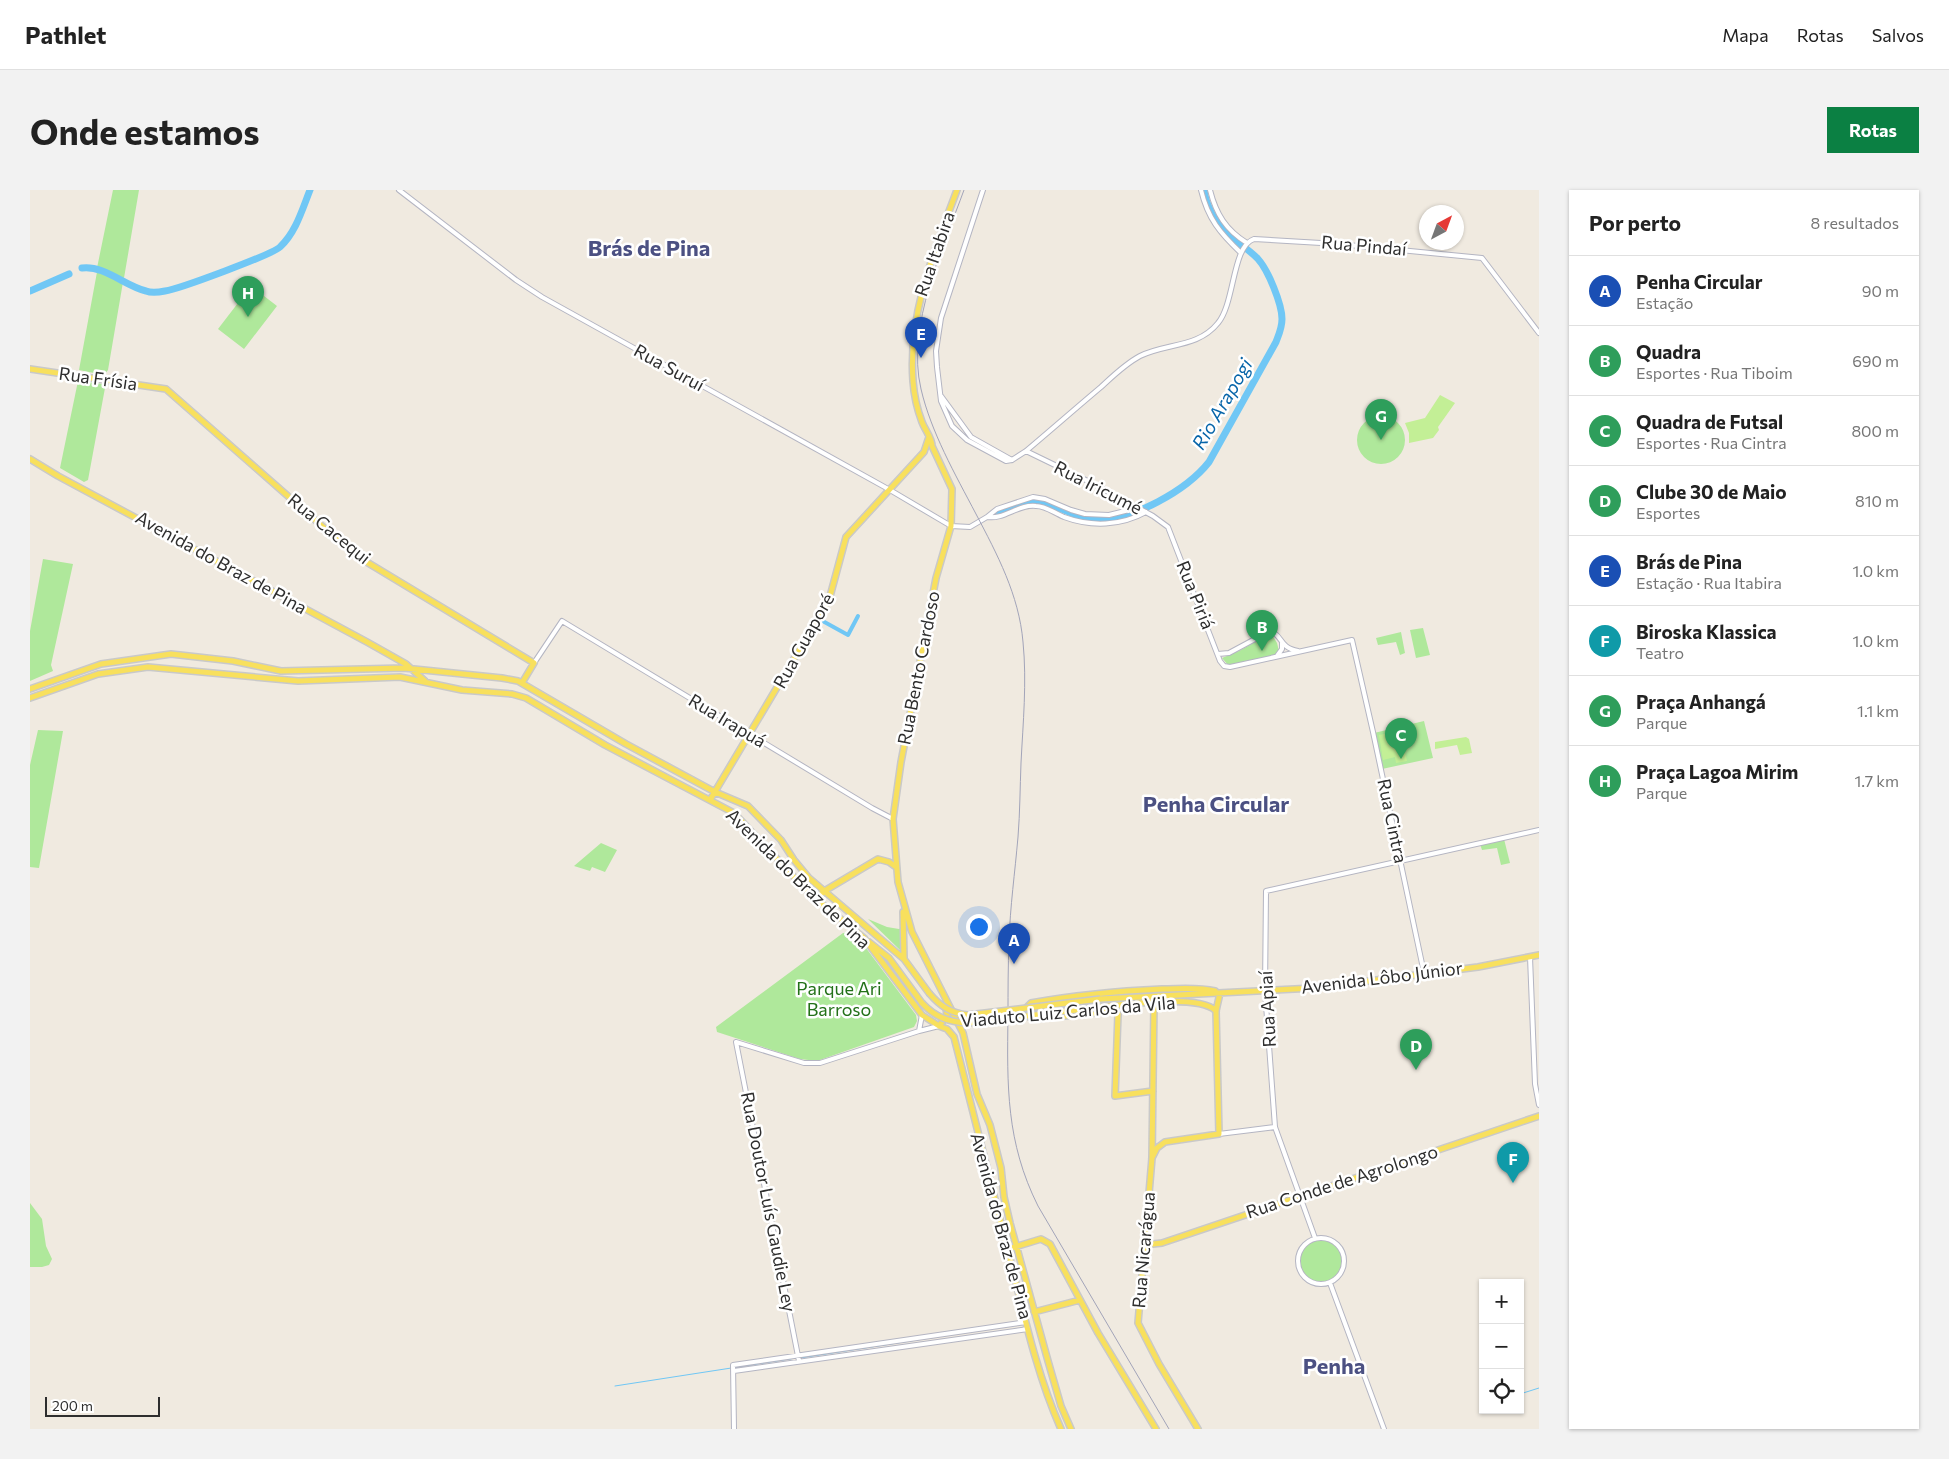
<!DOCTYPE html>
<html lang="pt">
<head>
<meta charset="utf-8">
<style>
	:root { --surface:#fff; --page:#f2f2f2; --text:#222; --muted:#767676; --line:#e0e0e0; --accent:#0b8043 }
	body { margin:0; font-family:Commissioner,sans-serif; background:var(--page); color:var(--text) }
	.controls { position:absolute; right:15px; bottom:15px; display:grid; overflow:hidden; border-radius:0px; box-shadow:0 1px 4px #0004 }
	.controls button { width:45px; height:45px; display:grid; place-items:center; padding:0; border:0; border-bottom:1px solid var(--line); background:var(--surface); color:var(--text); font:25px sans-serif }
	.compass { position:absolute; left:1389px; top:15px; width:45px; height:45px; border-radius:50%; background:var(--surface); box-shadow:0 1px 4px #0004; rotate:41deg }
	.scale { position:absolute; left:15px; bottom:12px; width:115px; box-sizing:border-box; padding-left:5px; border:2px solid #2e2e2e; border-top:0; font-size:14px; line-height:18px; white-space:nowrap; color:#2e2e2e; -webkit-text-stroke:4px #fff; paint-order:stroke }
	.you { position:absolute; left:948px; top:736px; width:18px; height:18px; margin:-12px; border:4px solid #fff; border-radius:50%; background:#1a73e8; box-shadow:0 0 0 8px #1a73e833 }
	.badge { display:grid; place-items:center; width:32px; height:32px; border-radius:50%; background:var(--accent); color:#fff; font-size:16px; font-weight:700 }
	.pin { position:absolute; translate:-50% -41px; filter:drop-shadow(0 1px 2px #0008) }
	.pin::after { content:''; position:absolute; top:26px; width:18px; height:15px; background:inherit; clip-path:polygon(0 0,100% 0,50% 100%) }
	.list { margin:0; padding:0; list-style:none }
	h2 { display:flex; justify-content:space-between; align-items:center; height:65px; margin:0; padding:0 20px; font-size:21px }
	h2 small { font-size:16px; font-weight:400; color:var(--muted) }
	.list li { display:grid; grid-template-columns:32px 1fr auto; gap:15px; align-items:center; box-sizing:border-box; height:70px; padding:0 20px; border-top:1px solid var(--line) }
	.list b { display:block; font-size:19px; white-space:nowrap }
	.list p { margin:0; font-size:16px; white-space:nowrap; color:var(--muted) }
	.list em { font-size:16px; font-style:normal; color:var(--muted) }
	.icon { flex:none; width:28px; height:28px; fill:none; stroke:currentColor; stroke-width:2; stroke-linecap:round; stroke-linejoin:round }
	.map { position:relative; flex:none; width:1509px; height:1239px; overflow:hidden; border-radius:0px }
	header { display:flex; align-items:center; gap:30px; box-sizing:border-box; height:70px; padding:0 25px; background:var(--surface); border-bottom:1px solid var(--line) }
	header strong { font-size:24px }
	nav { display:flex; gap:28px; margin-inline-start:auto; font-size:18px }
	.intro { display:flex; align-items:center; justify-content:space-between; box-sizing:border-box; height:120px; padding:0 30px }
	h1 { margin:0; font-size:35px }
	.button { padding:12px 22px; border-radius:0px; background:var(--accent); color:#fff; font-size:18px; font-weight:700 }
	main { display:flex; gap:30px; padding:0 30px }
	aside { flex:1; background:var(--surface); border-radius:0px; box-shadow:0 1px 4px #0004 }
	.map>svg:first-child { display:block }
	.green { fill:#afe89b }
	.pitch { fill:#c3ef96 }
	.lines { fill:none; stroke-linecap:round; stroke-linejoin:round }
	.stream { stroke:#70c7f5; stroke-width:1 }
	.canal { stroke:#70c7f5; stroke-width:4 }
	.river { stroke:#70c7f5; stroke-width:7 }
	.minor-casing { stroke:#b4b5c2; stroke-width:6 }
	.major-casing { stroke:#c9c9c9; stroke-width:8 }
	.minor { stroke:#fff; stroke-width:4 }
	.major { stroke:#f8e05d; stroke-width:5 }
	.rail { stroke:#a2a4b9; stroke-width:1 }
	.major-bridge-casing { stroke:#c9c9c9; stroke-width:8; stroke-linecap:butt }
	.major-bridge { stroke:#f8e05d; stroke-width:5 }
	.labels { text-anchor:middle; stroke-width:5; stroke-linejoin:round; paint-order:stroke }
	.street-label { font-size:18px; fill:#2e2e2e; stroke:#fff }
	.park-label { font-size:18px; fill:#237118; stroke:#fff }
	.water-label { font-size:19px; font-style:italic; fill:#0765a9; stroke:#fff }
	.district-label { font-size:22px; font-weight:bold; fill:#4b5082; stroke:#fff }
</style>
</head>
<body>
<header>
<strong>Pathlet</strong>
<nav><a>Mapa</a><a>Rotas</a><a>Salvos</a></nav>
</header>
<div class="intro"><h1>Onde estamos</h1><a class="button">Rotas</a></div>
<main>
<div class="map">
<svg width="1509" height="1239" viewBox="0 0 1509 1239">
	<rect width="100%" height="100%" fill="#f0eae0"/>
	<!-- green -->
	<path class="green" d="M83,0H109L94,88L67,78Z
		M67,82L93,92L78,180L74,185L49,180Z
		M221,96L247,116L214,159L188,139Z
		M48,191L74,194L75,198L58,290L54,292L30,278Z
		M1327 250a24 24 0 1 1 48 0a24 24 0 1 1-48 0Z
		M13,369L43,374L21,475L23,481L0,491V441Z
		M1393,438L1400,465L1386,468L1380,440Z
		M1371,442L1375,463L1370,465L1366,452L1348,455L1346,448Z
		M1241,443L1247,453L1250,465L1198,475L1192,468L1209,461Z
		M1394,531L1403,568L1352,579L1344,543Z
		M8,540L33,541L9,678L0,677V575Z
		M1474,649L1480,673L1471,675L1467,658L1452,660L1450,654Z
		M571,653L587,660L575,682L562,677L560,681L544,676Z
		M838,729L857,737L869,739L873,737L871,761Z
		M824,742L886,825L887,831L884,837L787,871L770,869L687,842L686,837L813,743Z
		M0,1013L12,1029L16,1056L22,1069L19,1075L12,1077H0Z
		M1270 1071a21 21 0 1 1 42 0a21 21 0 1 1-42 0Z"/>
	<!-- pitch -->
	<path class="pitch" d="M1410,205L1425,213L1408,237L1409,240L1403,248L1379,253V243L1375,233L1395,228Z
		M1370,541L1377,571L1366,573L1365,567L1353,570L1349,545Z
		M1436,547L1439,549L1442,563L1430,565L1427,555L1405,559V552Z"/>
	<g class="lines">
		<!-- stream -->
		<path class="stream" d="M770,1168L932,1143
			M585,1196L766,1168
			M1490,1204L1509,1198"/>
		<!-- canal -->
		<path class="canal" d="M789,429L818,445L828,426"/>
		<!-- river -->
		<path class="river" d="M52,78C74,75 95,96 116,101C121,103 130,102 135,101C149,99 241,65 250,57C266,42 272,20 280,0
			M0,101L39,84
			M968,324C980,318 993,312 1008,312C1026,313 1046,329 1066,330C1102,331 1157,300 1179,272L1246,152C1249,144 1252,138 1252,129C1252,114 1238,80 1228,69C1219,59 1207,53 1197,44C1186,33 1176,16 1174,0"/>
		<!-- minor casing -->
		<g class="minor-casing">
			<path id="minor" d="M369,0L486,90L512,107L860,300L921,336L940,337L957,327L967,319L1003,307L1015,309L1041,320L1055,324L1079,325L1107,318
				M953,0L911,128L906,161L907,177L911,211L922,236L937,250L976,271L982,270L996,261C1021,240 1046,218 1071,197C1083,186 1095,174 1110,166C1136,153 1168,158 1188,133C1205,113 1202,56 1224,49L1308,54L1452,68L1509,143
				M1171,0C1178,29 1190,43 1211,63
				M1180,0C1186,24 1196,40 1217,53
				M911,206L941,247L982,270
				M996,261L1066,295L1123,326L1138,337L1190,471L1194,476L1200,477L1322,450L1343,542L1394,783
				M957,327C974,330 988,314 1006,316C1016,316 1024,323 1034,327C1061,337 1091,336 1116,322
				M1188,464L1199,463L1240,441C1253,445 1248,457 1268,461
				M1247,466L1252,459V453
				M504,473L532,431L842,618L863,629
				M1500,767L1505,894L1509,915
				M889,841L892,825
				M1189,944L1245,937
				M1268 1071a23 23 0 1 1 46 0a23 23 0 1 1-46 0Z
				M1285,1048L1245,937L1235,801L1236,701L1509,640
				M1300,1093L1354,1239
				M769,1171L706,852L774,873H790L889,841L909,836
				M704,1181L998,1139
				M704,1239L703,1175L996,1132"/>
		</g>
		<!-- major casing -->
		<g class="major-casing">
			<path id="major" d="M927,0C904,62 878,123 883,191C884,205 887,219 892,232C895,240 902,248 902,256L922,299L921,336L906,388L871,572L863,629L868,692L882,742L933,843L947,904L960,935L971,978L974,1007L980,1033L1018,1171L1031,1216L1041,1239
				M0,179L136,199L325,365L504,473L492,493
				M0,269L28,286L337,452L376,474L395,491
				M0,499L71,474L141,464L203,471L251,481L374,478L472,488L488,491L596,554L685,602L718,616L751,650L764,670L779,688L874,769L899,803
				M0,508L68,484L118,477L268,491L370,487L432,500L482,504L496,508L575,555L704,623L779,703L834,748L892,825L909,836L917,839L924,847C942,919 960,990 978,1061C993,1120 1006,1183 1031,1239
				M680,610L799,410L816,347L894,262L899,247
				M785,709L796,700L848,669L859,672L866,677
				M873,722L874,768
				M839,752L859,768L892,813
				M1070,809L1284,798L1448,777L1509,765
				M1124,813L1122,968L1108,1133L1129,1174L1168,1239
				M1071,817C1096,814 1169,804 1186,821
				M909,836L917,826L916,817
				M1123,901L1085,906L1088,824L1085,821L1004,829L997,826L996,818L1001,813C1045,805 1088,801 1132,799C1150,799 1168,797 1185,801
				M1122,968L1127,958L1135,952L1189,944L1186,821L1190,803
				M1115,1051L1123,1054L1132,1053L1509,926
				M978,1059L1011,1049L1020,1054L1068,1143L1126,1239
				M1004,1122L1050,1110"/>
		</g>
		<!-- minor -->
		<use href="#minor" class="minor"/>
		<!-- major -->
		<use href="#major" class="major"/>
		<!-- rail -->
		<path class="rail" d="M934,0C913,58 876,136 891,199C901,242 925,284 946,324C967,364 989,405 993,452C997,492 993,533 991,573C990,598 990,622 988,647C985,682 980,717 979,752C978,777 978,801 978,826C977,896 976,952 1008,1016L1139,1239"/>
		<!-- major-bridge casing -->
		<g class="major-bridge-casing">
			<path id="major-bridge" d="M899,803C910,816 920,823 938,825L1070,809
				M892,813C905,827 918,832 938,833L1071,817"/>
		</g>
		<!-- major-bridge -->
		<use href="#major-bridge" class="major-bridge"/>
	</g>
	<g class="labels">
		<!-- street labels -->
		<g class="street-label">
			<text transform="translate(1334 56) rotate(5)" y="6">Rua Pindaí</text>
			<text transform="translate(905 64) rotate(-71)" y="6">Rua Itabira</text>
			<text transform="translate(639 178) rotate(29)" y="6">Rua Suruí</text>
			<text transform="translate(68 189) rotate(8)" y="6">Rua Frísia</text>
			<text transform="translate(1068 298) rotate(27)" y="6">Rua Iricumé</text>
			<text transform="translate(299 339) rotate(39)" y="6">Rua Cacequi</text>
			<text transform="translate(191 373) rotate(29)" y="6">Avenida do Braz de Pina</text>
			<text transform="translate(1165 405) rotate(68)" y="6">Rua Piriá</text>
			<text transform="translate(774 451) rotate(-61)" y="6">Rua Guaporé</text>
			<text transform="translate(889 478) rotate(-79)" y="6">Rua Bento Cardoso</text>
			<text transform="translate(697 531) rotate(31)" y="6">Rua Irapuá</text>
			<text transform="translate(1362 631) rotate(78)" y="6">Rua Cintra</text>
			<text transform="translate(768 689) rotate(44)" y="6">Avenida do Braz de Pina</text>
			<text transform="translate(1352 788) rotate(-7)" y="6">Avenida Lôbo Júnior</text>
			<text transform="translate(1238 819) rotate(-93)" y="6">Rua Apiaí</text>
			<text transform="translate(1038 822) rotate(-5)" y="6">Viaduto Luiz Carlos da Vila</text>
			<text transform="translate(1312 992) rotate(-18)" y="6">Rua Conde de Agrolongo</text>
			<text transform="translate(738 1012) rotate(79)" y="6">Rua Doutor Luís Gaudie Ley</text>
			<text transform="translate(971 1036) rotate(75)" y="6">Avenida do Braz de Pina</text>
			<text transform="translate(1114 1060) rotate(-85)" y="6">Rua Nicarágua</text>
		</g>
		<!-- park labels -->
		<g class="park-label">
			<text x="809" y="805">Parque Ari<tspan x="809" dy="21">Barroso</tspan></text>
		</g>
		<!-- water labels -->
		<g class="water-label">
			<text transform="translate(1192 214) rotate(-60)" y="7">Rio Arapogi</text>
		</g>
		<!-- district labels -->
		<g class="district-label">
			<text x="619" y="66">Brás de Pina</text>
			<text x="1186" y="622">Penha Circular</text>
			<text x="1304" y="1184">Penha</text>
		</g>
	</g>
</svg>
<div class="controls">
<button>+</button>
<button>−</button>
<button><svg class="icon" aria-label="locate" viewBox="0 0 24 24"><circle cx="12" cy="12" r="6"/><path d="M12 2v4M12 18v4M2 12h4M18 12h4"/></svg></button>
</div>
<svg class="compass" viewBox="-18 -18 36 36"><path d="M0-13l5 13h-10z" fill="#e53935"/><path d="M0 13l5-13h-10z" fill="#767676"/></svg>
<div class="scale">200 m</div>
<div class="you"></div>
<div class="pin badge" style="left:984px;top:774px;background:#1a4fb4">A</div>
<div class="pin badge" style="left:1232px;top:461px;background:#2e9e5b">B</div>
<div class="pin badge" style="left:1371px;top:569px;background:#2e9e5b">C</div>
<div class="pin badge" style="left:1386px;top:880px;background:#2e9e5b">D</div>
<div class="pin badge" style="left:891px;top:168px;background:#1a4fb4">E</div>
<div class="pin badge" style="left:1483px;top:993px;background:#0f9aa8">F</div>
<div class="pin badge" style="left:1351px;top:250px;background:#2e9e5b">G</div>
<div class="pin badge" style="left:218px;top:127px;background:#2e9e5b">H</div>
</div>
<aside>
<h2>Por perto<small>8 resultados</small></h2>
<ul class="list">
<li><span class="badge" style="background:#1a4fb4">A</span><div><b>Penha Circular</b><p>Estação</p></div><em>90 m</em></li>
<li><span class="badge" style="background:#2e9e5b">B</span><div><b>Quadra</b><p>Esportes · Rua Tiboim</p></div><em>690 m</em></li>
<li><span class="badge" style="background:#2e9e5b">C</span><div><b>Quadra de Futsal</b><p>Esportes · Rua Cintra</p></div><em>800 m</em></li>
<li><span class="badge" style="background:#2e9e5b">D</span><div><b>Clube 30 de Maio</b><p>Esportes</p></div><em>810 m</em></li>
<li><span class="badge" style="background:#1a4fb4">E</span><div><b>Brás de Pina</b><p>Estação · Rua Itabira</p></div><em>1.0 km</em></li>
<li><span class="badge" style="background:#0f9aa8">F</span><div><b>Biroska Klassica</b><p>Teatro</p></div><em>1.0 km</em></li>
<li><span class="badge" style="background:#2e9e5b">G</span><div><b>Praça Anhangá</b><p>Parque</p></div><em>1.1 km</em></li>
<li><span class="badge" style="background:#2e9e5b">H</span><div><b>Praça Lagoa Mirim</b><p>Parque</p></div><em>1.7 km</em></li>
</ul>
</aside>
</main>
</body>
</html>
